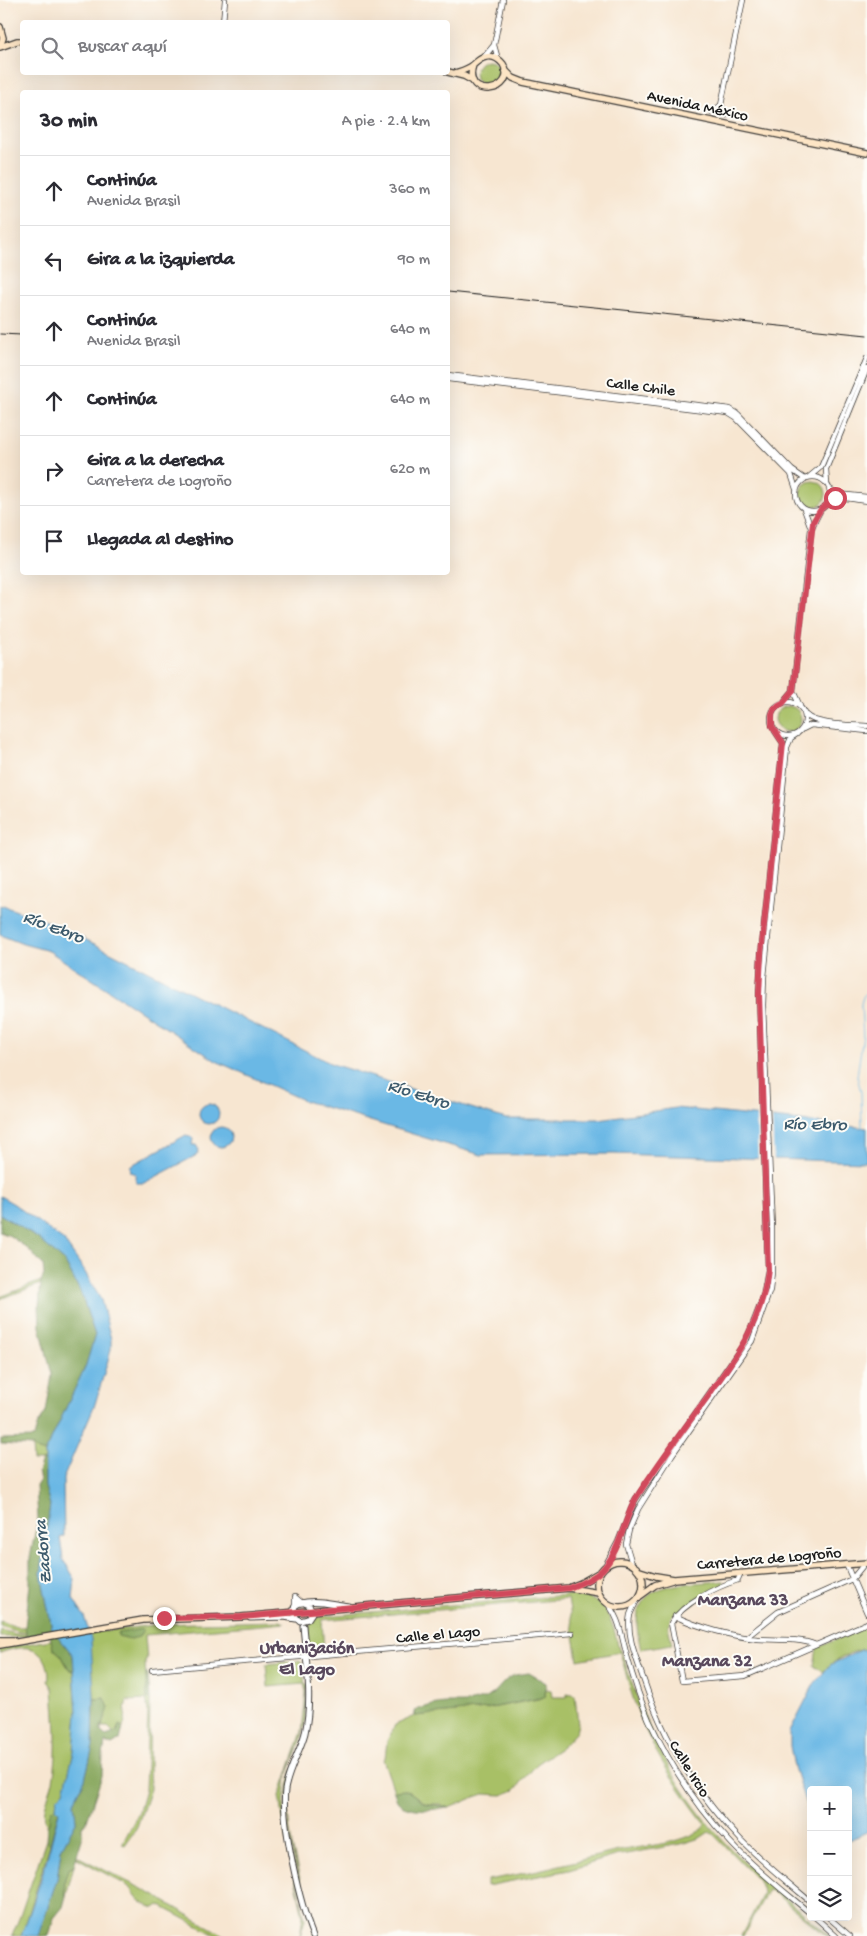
<!DOCTYPE html>
<html lang="es">
<head>
<meta charset="utf-8">
<style>
	:root { --surface:#fff; --page:#f2f2f3; --text:#2b2b33; --muted:#7c7c81; --line:#e1e1e2 }
	body { margin:0; font-family:"Gochi Hand",sans-serif; background:var(--page); color:var(--text) }
	.controls { position:absolute; right:15px; bottom:15px; display:grid; overflow:hidden; border-radius:5px; box-shadow:0 5px 20px #0002 }
	.controls button { width:45px; height:45px; display:grid; place-items:center; padding:0; border:0; border-bottom:1px solid var(--line); background:var(--surface); color:var(--text); font:25px sans-serif }
	.stop { position:absolute; width:15px; height:15px; margin:-11px; border:4px solid #d1495b; border-radius:50%; background:#fff }
	.stop.end { background:#d1495b; border-color:#fff; box-shadow:0 1px 5px #0008 }
	.list { margin:0; padding:0; list-style:none }
	h2 { display:flex; justify-content:space-between; align-items:center; height:65px; margin:0; padding:0 20px; font-size:21px }
	h2 small { font-size:16px; font-weight:400; color:var(--muted) }
	.list li { display:grid; grid-template-columns:32px 1fr auto; gap:15px; align-items:center; box-sizing:border-box; height:70px; padding:0 20px; border-top:1px solid var(--line) }
	.list b { display:block; font-size:19px; white-space:nowrap }
	.list p { margin:0; font-size:16px; white-space:nowrap; color:var(--muted) }
	.list em { font-size:16px; font-style:normal; color:var(--muted) }
	.icon { flex:none; width:28px; height:28px; fill:none; stroke:currentColor; stroke-width:2; stroke-linecap:round; stroke-linejoin:round }
	.map { position:relative; flex:none; width:867px; height:1936px; overflow:hidden }
	.search { position:absolute; background:var(--surface); box-shadow:0 5px 20px #0002; left:20px; top:20px; width:430px; height:55px; display:flex; align-items:center; gap:12px; box-sizing:border-box; padding:0 18px; border-radius:5px; color:var(--muted); font-size:19px }
	.panel { position:absolute; background:var(--surface); box-shadow:0 5px 20px #0002; left:20px; top:90px; width:430px; height:485px; border-radius:5px }
	.map>svg:first-child { display:block }
	.green { fill:#a8c066; stroke:#626e41 }
	.forest { fill:#86a65b; stroke:#51613c }
	.water { fill:#6bb8e5; stroke:#446a80 }
	.pier { fill:#f7e6d1 }
	.lines { fill:none; stroke-linecap:round; stroke-linejoin:round }
	.stream { stroke:#6bb8e5; stroke-width:1 }
	.minor-casing { stroke:#3d3a37; stroke-width:6 }
	.tertiary-casing { stroke:#3d3a37; stroke-width:7 }
	.secondary-casing { stroke:#3d3a37; stroke-width:8 }
	.minor { stroke:#fff; stroke-width:4.5 }
	.tertiary { stroke:#fff; stroke-width:5 }
	.secondary { stroke:#fde5c5; stroke-width:5.5 }
	.rail { stroke:#1c1c1c; stroke-width:1 }
	.route { stroke:#d1495b; stroke-width:6 }
	.labels { text-anchor:middle; stroke-width:4; stroke-linejoin:round; paint-order:stroke }
	.street-label { font-size:16px; fill:#1c1c1c; stroke:#fdfcf7 }
	.water-label { font-size:18px; font-style:italic; fill:#3c5a6c; stroke:#fdfcf7 }
	.neighbourhood-label { font-size:18px; font-weight:bold; fill:#59495d; stroke:#fdfcf7 }
</style>
</head>
<body>
<div class="map">
<svg width="867" height="1936" viewBox="0 0 867 1936">
	<rect width="100%" height="100%" fill="#fdfcf7"/>
	<filter id="ink" filterUnits="userSpaceOnUse"><feTurbulence type="fractalNoise" baseFrequency=".02" numOctaves="2"/><feDisplacementMap in="SourceGraphic" scale="10" xChannelSelector="R" yChannelSelector="G"/><feConvolveMatrix kernelMatrix="1 2 1 2 8 2 1 2 1" color-interpolation-filters="sRGB"/></filter>
	<filter id="wash" filterUnits="userSpaceOnUse"><feTurbulence type="fractalNoise" baseFrequency=".0096" numOctaves="4" result="noise"/><feDisplacementMap in="SourceGraphic" scale="20" xChannelSelector="R" yChannelSelector="G"/><feGaussianBlur stdDeviation="1.12" result="paint"/><feColorMatrix in="noise" values="0 0 0 0 0 0 0 0 0 0 0 0 0 0 0 0 0 1.4 0 .05"/><feComposite in="paint" operator="in"/></filter>
	<g filter="url(#wash)">
		<rect width="100%" height="100%" fill="#f7e6d1"/>
		<!-- green -->
		<path class="green" d="M475 73a13 13 0 1 1 26 0a13 13 0 1 1-26 0Z
			M800 494a13 13 0 1 1 26 0a13 13 0 1 1-26 0Z
			M775 719a13 13 0 1 1 26 0a13 13 0 1 1-26 0Z
			M41,1281V1284L0,1299V1297Z
			M32,1446L36,1450L45,1453V1461H33Z
			M724,1581V1584L671,1617L668,1626L672,1644L641,1649C622,1579 675,1585 724,1581Z
			M568,1595C606,1595 612,1618 619,1650H621C646,1730 675,1794 735,1853C765,1883 798,1909 830,1936H827L772,1891L768,1890L743,1936H741L763,1894L762,1888L757,1879L713,1834L709,1832L700,1838L681,1844L615,1856L569,1870L487,1886V1880C531,1873 575,1861 619,1851C646,1845 681,1845 704,1828L705,1824C677,1787 650,1748 635,1704C629,1687 625,1669 620,1652L578,1660L568,1599L322,1620L324,1652H312C305,1643 308,1627 314,1617Z
			M0,1621L17,1627H25L26,1632H19L0,1626Z
			M280,1621L285,1623L145,1635L147,1660L145,1661L147,1699H150L149,1767L150,1789L137,1827L125,1845L122,1844L138,1814L145,1790L148,1712L146,1700L127,1701C123,1711 128,1718 123,1727L119,1726L115,1734L108,1727H101L105,1718V1698L94,1699L89,1633L161,1624Z
			M867,1626V1649C852,1650 832,1661 823,1672L814,1666L817,1648Z
			M0,1630L16,1634H26L27,1637H0Z
			M52,1640L53,1648L61,1655L69,1669L74,1671L77,1712L74,1752L64,1792L57,1798L56,1808L52,1809L49,1823L47,1826C40,1810 49,1798 53,1781C59,1752 55,1718 53,1688L48,1681C50,1675 48,1668 46,1662C37,1642 17,1647 0,1653V1648Z
			M298,1661L301,1662L305,1684H307L305,1722L302,1738L287,1776L284,1803L285,1827L305,1919L300,1936L303,1916L284,1825L280,1796L302,1732L306,1692L304,1684L268,1687L266,1664Z
			M546,1689L551,1690L552,1697H567V1693L575,1695L578,1724L576,1732L562,1747L537,1764L515,1790L502,1795L484,1794L475,1797L449,1808L440,1804H427C413,1796 411,1788 394,1791L383,1759L385,1758L387,1741L395,1725L415,1716L486,1709L538,1699L545,1697Z
			M294,1770C280,1810 294,1855 304,1894H302C293,1854 280,1811 292,1771Z
			M46,1840L50,1844L27,1920L21,1936H12L20,1916Z
			M77,1856L152,1894L225,1936H217L159,1905L155,1908L148,1906L141,1902L128,1886L77,1858Z
			M74,1865L66,1896C64,1883 63,1873 74,1865Z"/>
		<!-- forest -->
		<path class="forest" d="M0,1214L39,1239L65,1262L81,1293L95,1335L86,1365L45,1453L36,1450L32,1446L1,1444V1439L34,1438L37,1426L46,1412L52,1375L40,1327L39,1306L41,1281L44,1275L43,1265L28,1249L10,1236L0,1232Z
			M42,1460L45,1461V1486L50,1505L41,1573L52,1629L73,1655L74,1671L69,1669L61,1655L53,1648L49,1632L27,1637L25,1627L30,1584V1557L38,1519L36,1486L40,1480L38,1472Z
			M142,1629L143,1632L139,1637L130,1639L118,1636V1633Z
			M529,1673L546,1683L545,1697L486,1709L415,1716L414,1711C424,1707 437,1703 448,1703C459,1703 468,1704 479,1700C498,1695 497,1686 510,1677C516,1674 523,1674 529,1673Z
			M146,1674H148L150,1699L147,1700Z
			M105,1698L109,1708L103,1725L101,1726V1732L106,1736L117,1732L119,1725L123,1727L120,1740L112,1745L105,1742L103,1756L102,1776L86,1823L82,1826V1839L74,1865L68,1870L64,1882L66,1896L63,1907L54,1918L49,1936H38L57,1879L61,1849L76,1822L74,1802L85,1779L93,1746L94,1699Z
			M404,1790C414,1792 416,1799 425,1803C431,1806 440,1804 449,1808C437,1810 407,1812 398,1802C396,1800 395,1794 394,1791Z
			M56,1808L59,1811L50,1844L46,1840L47,1826L49,1823V1815L52,1809Z"/>
		<!-- water -->
		<path class="water" d="M0,905L57,925L332,1064L506,1119H599L676,1108L867,1128V1162L614,1154L481,1155L305,1101L216,1061L49,951L23,944L0,935Z
			M199 1114a10 10 0 1 1 20 0a10 10 0 1 1-20 0Z
			M211 1137a10 10 0 1 1 20 0a10 10 0 1 1-20 0Z
			M186,1135L192,1137L193,1139L192,1145H196L199,1150L197,1155L144,1183H137L135,1178L136,1174L131,1172L130,1166Z
			M0,1196L14,1204L64,1241L82,1267L101,1300L111,1339V1350L95,1404L63,1479L64,1536L60,1538L63,1559L75,1579L73,1599L84,1616L91,1639L94,1695L93,1746L85,1779L74,1802L76,1822L61,1849L57,1879L38,1936H21C37,1896 49,1853 59,1811L56,1808L57,1798L64,1791L74,1752L77,1712L73,1655L52,1629L41,1573L50,1505L45,1486V1453L86,1365L95,1335L81,1293L65,1262L39,1239L0,1214Z
			M861,1650H867V1833L848,1840V1790H811V1827L810,1818L794,1767L790,1746V1731L814,1684L830,1665Z"/>
		<!-- pier -->
		<path class="pier" d="M756,1114L772,1115L774,1162L758,1161Z"/>
		<g class="lines">
			<!-- stream -->
			<path class="stream" d="M862,1129L861,1092L857,1076L863,1036L861,1004L863,997L867,992"/>
		</g>
	</g>
	<g filter="url(#ink)">
		<g class="lines">
			<!-- minor casing -->
			<g class="minor-casing">
				<path id="minor" d="M223,22L225,0
					M484,57L494,45
					M498,59L494,45L503,0
					M712,112L721,105
					M727,115L721,105L743,0
					M448,375L730,409L738,414L792,470L805,479
					M448,379L728,413L736,418L791,474L796,489
					M809,477L821,467L867,358
					M796 494a17 17 0 1 1 34 0a17 17 0 1 1-34 0Z
					M827,484L826,469L867,369
					M830,489L838,494L867,497
					M828,503C838,494 855,500 867,501
					M804,509L811,528
					M771 719a17 17 0 1 1 34 0a17 17 0 1 1-34 0Z
					M783,703L793,691
					M800,706L793,691L811,529L821,509
					M806,715C815,725 852,725 867,726
					M803,729L811,725L867,731
					M632,1564L626,1544L629,1530L638,1509L672,1455L752,1341L770,1290L772,1272V1228L763,1005L764,977L787,747L791,738L797,734
					M846,1564L867,1613
					M604,1568L618,1542L635,1500L746,1341L763,1298L768,1270L759,994L761,955L783,743L775,731
					M741,1573L738,1580C716,1587 683,1603 671,1623L682,1681L745,1676L867,1623
					M638,1598C636,1603 632,1609 630,1615C626,1635 637,1660 643,1678C663,1738 696,1793 740,1839C762,1862 787,1882 811,1902
					M604,1600C620,1616 621,1635 627,1656C633,1678 640,1699 649,1720C670,1765 697,1807 731,1843C755,1869 784,1891 811,1914
					M295,1607V1597L302,1603
					M675,1616C697,1627 734,1637 758,1639C777,1640 799,1638 816,1645
					M748,1636L778,1612L852,1579L865,1563
					M152,1670L572,1633
					M815,1917L836,1936
					M828,1917L850,1936"/>
			</g>
			<!-- tertiary casing -->
			<g class="tertiary-casing">
				<path id="tertiary" d="M304,1603L309,1605L312,1613L308,1619L300,1621C293,1616 290,1605 301,1603C315,1599 334,1604 349,1606
					M250,1618L284,1617L296,1619
					M303,1626C306,1661 313,1698 305,1733C300,1752 288,1770 285,1790C281,1824 300,1904 313,1936"/>
			</g>
			<!-- secondary casing -->
			<g class="secondary-casing">
				<path id="secondary" d="M0,27L3,38L0,46
					M0,47L17,41H22
					M505,70L513,78L523,82L867,153
					M448,72L464,76L473,81
					M455,73C461,71 469,69 473,65C478,61 480,58 486,57C493,55 499,59 503,64C520,92 461,102 473,65
					M597 1584a23 23 0 1 1 46 0a23 23 0 1 1-46 0Z
					M640,1571L656,1576L674,1579L867,1563
					M571,1587L581,1583L600,1572
					M640,1596L655,1585L672,1580
					M0,1640H13
					M0,1645L143,1620L241,1617L569,1588L599,1593"/>
			</g>
			<!-- minor -->
			<use href="#minor" class="minor"/>
			<!-- tertiary -->
			<use href="#tertiary" class="tertiary"/>
			<!-- secondary -->
			<use href="#secondary" class="secondary"/>
			<!-- rail -->
			<path class="rail" d="M448,292L867,335
				M0,334L22,335"/>
		</g>
	</g>
	<g class="lines" filter="url(#ink)">
		<!-- route -->
		<path class="route" d="M164,1618L241,1617L569,1588C580,1584 593,1579 602,1570C621,1550 623,1521 636,1498C658,1463 684,1429 708,1396C737,1355 762,1322 768,1270L759,994L761,954L783,743L772,726V714L774,709L783,703L793,691L813,522L821,509L835,498"/>
	</g>
	<g class="labels">
		<!-- street labels -->
		<g class="street-label">
			<text transform="translate(698 104) rotate(12)" y="6">Avenida México</text>
			<text transform="translate(641 385) rotate(7)" y="6">Calle Chile</text>
			<text transform="translate(769 1557) rotate(-5)" y="6">Carretera de Logroño</text>
			<text transform="translate(438 1633) rotate(-5)" y="6">Calle el Lago</text>
			<text transform="translate(691 1768) rotate(58)" y="6">Calle Ircio</text>
		</g>
		<!-- water labels -->
		<g class="water-label">
			<text transform="translate(54 926) rotate(21)" y="6">Río Ebro</text>
			<text transform="translate(419 1093) rotate(18)" y="6">Río Ebro</text>
			<text transform="translate(815 1123) rotate(1)" y="6">Río Ebro</text>
			<text transform="translate(42 1552) rotate(-95)" y="6">Zadorra</text>
		</g>
		<!-- neighbourhood labels -->
		<g class="neighbourhood-label">
			<text x="743" y="1605">Manzana 33</text>
			<text x="307" y="1653">Urbanización<tspan x="307" dy="21">El Lago</tspan></text>
			<text x="707" y="1666">Manzana 32</text>
		</g>
	</g>
</svg>
<div class="controls">
<button>+</button>
<button>−</button>
<button><svg class="icon" aria-label="layers" viewBox="0 0 24 24"><path d="M12 4l9 5-9 5-9-5zM3 14l9 5 9-5"/></svg></button>
</div>
<div class="stop" style="left:835px;top:498px"></div>
<div class="stop end" style="left:164px;top:1618px"></div>
<div class="search"><svg class="icon" aria-label="search" viewBox="0 0 24 24"><circle cx="10" cy="10" r="6"/><path d="M15 15l6 6"/></svg>Buscar aquí</div>
<section class="panel">
<h2>30 min<small>A pie · 2.4 km</small></h2>
<ul class="list">
<li><svg class="icon" aria-label="ahead" viewBox="0 0 24 24"><path d="M12 20V5M6 11l6-6 6 6"/></svg><div><b>Continúa</b><p>Avenida Brasil</p></div><em>360 m</em></li>
<li><svg class="icon" aria-label="left" viewBox="0 0 24 24"><path d="M17 20v-9H6M10 6l-5 5 5 5"/></svg><div><b>Gira a la izquierda</b></div><em>90 m</em></li>
<li><svg class="icon" aria-label="ahead" viewBox="0 0 24 24"><path d="M12 20V5M6 11l6-6 6 6"/></svg><div><b>Continúa</b><p>Avenida Brasil</p></div><em>640 m</em></li>
<li><svg class="icon" aria-label="ahead" viewBox="0 0 24 24"><path d="M12 20V5M6 11l6-6 6 6"/></svg><div><b>Continúa</b></div><em>640 m</em></li>
<li><svg class="icon" aria-label="right" viewBox="0 0 24 24"><path d="M7 20v-9h11M14 6l5 5-5 5"/></svg><div><b>Gira a la derecha</b><p>Carretera de Logroño</p></div><em>620 m</em></li>
<li><svg class="icon" aria-label="arrive" viewBox="0 0 24 24"><path d="M6 21V4h12l-3 4 3 4H6"/></svg><div><b>Llegada al destino</b></div></li>
</ul>
</section>
</div>
</body>
</html>
